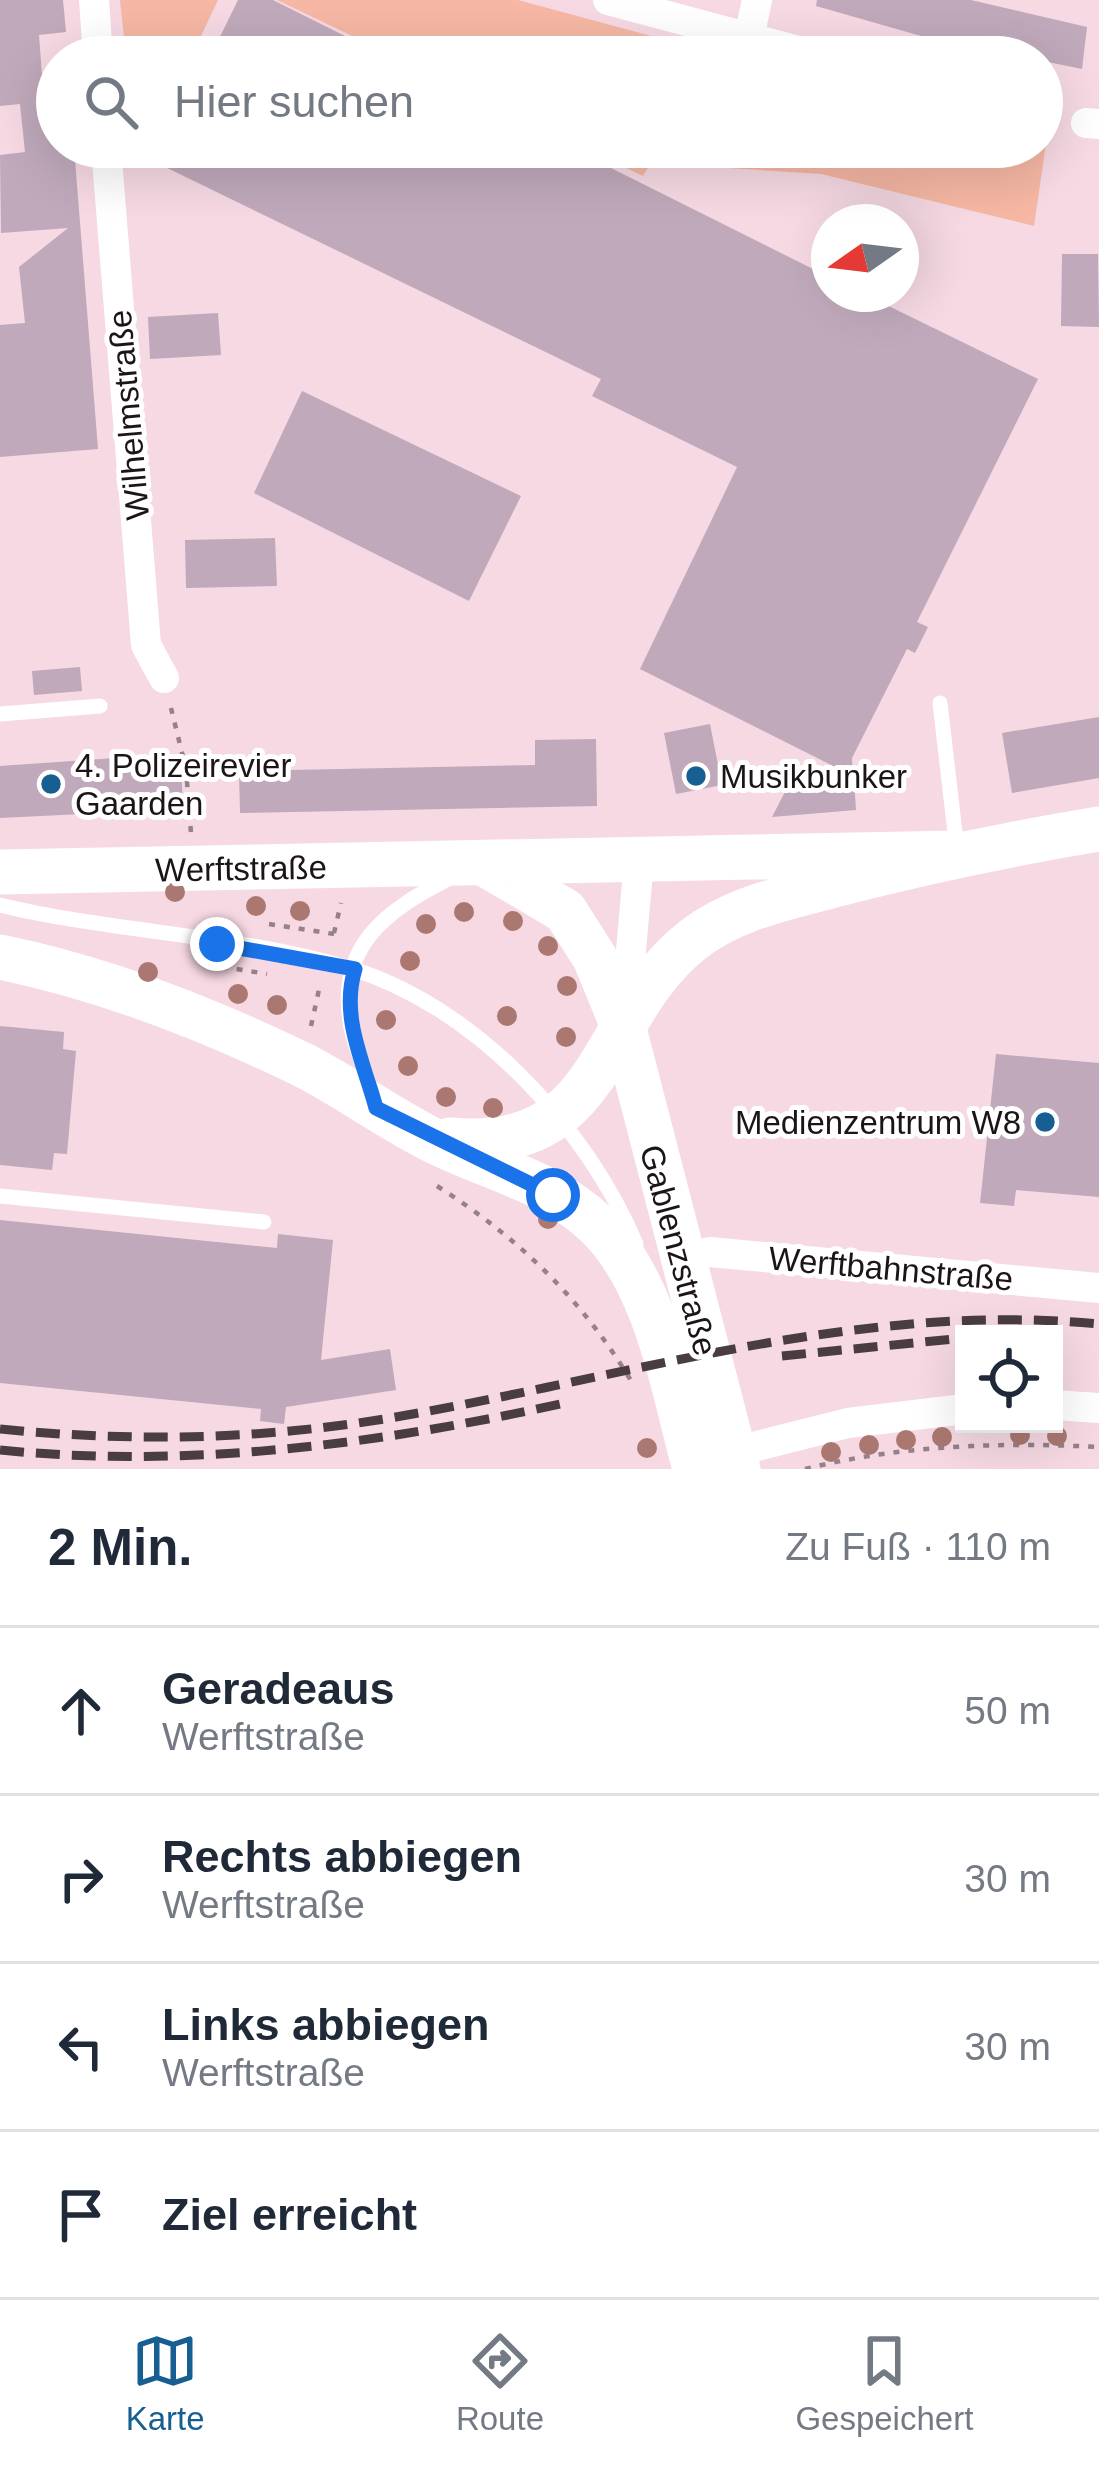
<!DOCTYPE html>
<html lang="de">
<head>
<meta charset="utf-8">
<style>
	:root { --surface:#fff; --page:#f2f2f3; --text:#1f2937; --muted:#747a83; --line:#e0e1e3; --accent:#175e92 }
	body { margin:0; font-family:Arial,sans-serif; background:var(--page); color:var(--text) }
	.controls { position:absolute; right:36px; bottom:36px; display:grid; overflow:hidden; border-radius:0px; box-shadow:0 12px 48px #0002 }
	.controls button { width:108px; height:108px; display:grid; place-items:center; padding:0; border:0; border-bottom:3px solid var(--line); background:var(--surface); color:var(--text); font:60px sans-serif }
	.compass { position:absolute; left:811px; top:204px; width:108px; height:108px; border-radius:50%; background:var(--surface); box-shadow:0 12px 48px #0002; rotate:256deg }
	.stop { position:absolute; width:36px; height:36px; margin:-27px; border:9px solid #1a73e8; border-radius:50%; background:#fff }
	.stop.end { background:#1a73e8; border-color:#fff; box-shadow:0 3px 12px #0008 }
	.list { margin:0; padding:0; list-style:none }
	h2 { display:flex; justify-content:space-between; align-items:center; height:156px; margin:0; padding:0 48px; font-size:51px }
	h2 small { font-size:39px; font-weight:400; color:var(--muted) }
	.list li { display:grid; grid-template-columns:78px 1fr auto; gap:36px; align-items:center; box-sizing:border-box; height:168px; padding:0 48px; border-top:3px solid var(--line) }
	.list b { display:block; font-size:45px; white-space:nowrap }
	.list p { margin:0; font-size:39px; white-space:nowrap; color:var(--muted) }
	.list em { font-size:39px; font-style:normal; color:var(--muted) }
	.icon { flex:none; width:66px; height:66px; fill:none; stroke:currentColor; stroke-width:2; stroke-linecap:round; stroke-linejoin:round }
	.map { position:relative; flex:none; width:1099px; height:1469px; overflow:hidden }
	.search { position:absolute; background:var(--surface); box-shadow:0 12px 48px #0002; left:36px; right:36px; top:36px; height:132px; display:flex; align-items:center; gap:30px; box-sizing:border-box; padding:0 42px; border-radius:66px; color:var(--muted); font-size:45px }
	.sheet { height:828px; background:var(--surface) }
	nav { display:flex; justify-content:space-around; align-items:center; box-sizing:border-box; height:168px; border-top:3px solid var(--line); background:var(--surface); font-size:33px; color:var(--muted) }
	nav a { display:grid; justify-items:center; gap:6px }
	nav .on { color:var(--accent) }
	.map>svg:first-child { display:block }
	.green { fill:#f6b7a4 }
	.building { fill:#bfa9bb }
	.lines { fill:none; stroke-linecap:round; stroke-linejoin:round }
	.path { stroke:#958188; stroke-width:4.5; stroke-dasharray:6 9; stroke-linecap:butt }
	.lane { stroke:#fff; stroke-width:15 }
	.street { stroke:#fff; stroke-width:30 }
	.secondary { stroke:#fff; stroke-width:45 }
	.rail { stroke:#4a3d41; stroke-width:9; stroke-dasharray:24 12; stroke-linecap:butt }
	.tree { fill:#ab7871 }
	.route { stroke:#1a73e8; stroke-width:15 }
	.poi-dot { fill:#175e92; stroke:#fff; stroke-width:4.5 }
	.labels { text-anchor:middle; stroke-width:10; stroke-linejoin:round; paint-order:stroke }
	.street-label { font-size:33px; fill:#1d1417; stroke:#fff }
	.poi-label { font-size:33px; fill:#1d1417; stroke:#fff; text-anchor:start }
</style>
</head>
<body>
<div class="map">
<svg width="1099" height="1469" viewBox="0 0 1099 1469">
	<rect width="100%" height="100%" fill="#f6d9e3"/>
	<!-- green -->
	<path class="green" d="M120,0H218L191,57H126Z
		M277,0H518L729,57H396Z
		M1042,136L1047,137L1034,226L821,174L651,163L643,176L582,147H1042Z"/>
	<!-- building -->
	<path class="building" d="M0,0H63L66,32L39,35L44,102L57,101V147H74L98,449L0,457V325L25,323L19,267L68,228L1,233L0,155L25,152L20,104L0,106Z
		M238,0H273L387,57H210Z
		M817,0H971L1087,27L1082,69L921,36L816,6Z
		M165,147H569L829,277V294H864L1038,379L917,622L928,627L915,653L907,649L852,758L853,776L640,669L737,467L592,396L601,379L157,163Z
		M1062,254H1098L1099,327L1061,326Z
		M218,313L221,355L150,359L148,317Z
		M302,391L521,496L469,601L254,493Z
		M275,538L277,586L186,588L185,540Z
		M80,667L82,691L34,695L32,671Z
		M1099,717V778L1012,793L1002,733Z
		M710,724L722,785L676,794L664,733Z
		M596,739L597,806L240,813L239,771L535,765V740Z
		M144,756V762H181L183,809L0,818V766Z
		M854,780L856,810L772,817L788,786Z
		M0,1026L64,1032L63,1049L76,1051L67,1154L54,1153L52,1170L0,1165Z
		M996,1054L1099,1063V1197L1016,1190L1014,1206L980,1203Z
		M0,1220L277,1248L278,1234L333,1240L321,1360L390,1349L396,1390L286,1407L284,1424L260,1421L261,1409L0,1383Z"/>
	<g class="lines">
		<!-- path -->
		<path class="path" d="M1042,114L1060,118
			M171,708L186,769L191,833
			M269,924L334,934
			M334,933L341,903
			M207,964L267,974
			M311,1026L320,985
			M437,1186C519,1238 583,1300 633,1384
			M805,1469C901,1445 1001,1442 1099,1447"/>
		<!-- lane -->
		<path class="lane" d="M940,703L957,850
			M0,714L100,706
			M0,905C115,933 236,934 349,968C474,1005 587,1127 636,1244
			M372,1094C367,1073 357,1053 352,1032C333,947 386,910 452,877
			M0,1196L264,1222"/>
		<!-- street -->
		<path class="street" d="M94,0L98,57
			M608,0L821,57
			M749,38L757,0
			M1086,123L1099,124
			M106,147L146,645L164,678
			M625,1017L639,861
			M683,1259L710,1252L1099,1288
			M1054,1405L1099,1408
			M717,1456L848,1423L964,1409"/>
		<!-- secondary -->
		<path class="secondary" d="M485,864L565,911L595,958L624,1029L738,1469
			M0,872L957,853
			M0,957C103,978 206,1018 301,1064C347,1087 389,1119 436,1142C489,1168 554,1183 597,1225C658,1284 673,1390 695,1469
			M450,1140C611,1154 595,1015 694,939C734,908 783,899 830,886C919,863 1008,844 1099,829"/>
		<!-- rail -->
		<path class="rail" d="M782,1356L964,1338
			M0,1429C131,1442 259,1440 390,1418C626,1378 857,1301 1099,1324
			M0,1450C191,1469 379,1444 565,1403"/>
	</g>
	<!-- trees -->
	<g class="tree">
		<circle cx="175" cy="892" r="10"/>
		<circle cx="256" cy="906" r="10"/>
		<circle cx="300" cy="911" r="10"/>
		<circle cx="464" cy="912" r="10"/>
		<circle cx="513" cy="921" r="10"/>
		<circle cx="426" cy="924" r="10"/>
		<circle cx="548" cy="946" r="10"/>
		<circle cx="410" cy="961" r="10"/>
		<circle cx="148" cy="972" r="10"/>
		<circle cx="567" cy="986" r="10"/>
		<circle cx="238" cy="994" r="10"/>
		<circle cx="277" cy="1005" r="10"/>
		<circle cx="507" cy="1016" r="10"/>
		<circle cx="386" cy="1020" r="10"/>
		<circle cx="566" cy="1037" r="10"/>
		<circle cx="408" cy="1066" r="10"/>
		<circle cx="446" cy="1097" r="10"/>
		<circle cx="493" cy="1108" r="10"/>
		<circle cx="548" cy="1219" r="10"/>
		<circle cx="1020" cy="1435" r="10"/>
		<circle cx="1057" cy="1436" r="10"/>
		<circle cx="942" cy="1437" r="10"/>
		<circle cx="906" cy="1440" r="10"/>
		<circle cx="869" cy="1445" r="10"/>
		<circle cx="647" cy="1448" r="10"/>
		<circle cx="831" cy="1452" r="10"/>
	</g>
	<g class="lines">
		<!-- route -->
		<path class="route" d="M217,944L355,969C340,1017 364,1063 376,1108L553,1195"/>
	</g>
	<!-- markers -->
	<g class="poi-dot">
		<circle cx="696" cy="776" r="12"/>
		<circle cx="51" cy="784" r="12"/>
		<circle cx="1045" cy="1122" r="12"/>
	</g>
	<g class="labels">
		<!-- street labels -->
		<g class="street-label">
			<text transform="translate(128 415) rotate(-95)" y="12">Wilhelmstraße</text>
			<text transform="translate(241 868) rotate(-1)" y="12">Werftstraße</text>
			<text transform="translate(679 1250) rotate(75)" y="12">Gablenzstraße</text>
			<text transform="translate(891 1268) rotate(5)" y="12">Werftbahnstraße</text>
		</g>
		<!-- poi labels -->
		<g class="poi-label">
			<text x="75" y="777">4. Polizeirevier<tspan x="75" dy="38">Gaarden</tspan></text>
			<text x="720" y="788">Musikbunker</text>
			<text x="1021" y="1134" text-anchor="end">Medienzentrum W8</text>
		</g>
	</g>
</svg>
<div class="controls">
<button><svg class="icon" aria-label="locate" viewBox="0 0 24 24"><circle cx="12" cy="12" r="6"/><path d="M12 2v4M12 18v4M2 12h4M18 12h4"/></svg></button>
</div>
<svg class="compass" viewBox="-18 -18 36 36"><path d="M0-13l5 13h-10z" fill="#e53935"/><path d="M0 13l5-13h-10z" fill="#747a83"/></svg>
<div class="stop" style="left:553px;top:1195px"></div>
<div class="stop end" style="left:217px;top:944px"></div>
<div class="search"><svg class="icon" aria-label="search" viewBox="0 0 24 24"><circle cx="10" cy="10" r="6"/><path d="M15 15l6 6"/></svg>Hier suchen</div>
</div>
<section class="sheet">
<h2>2 Min.<small>Zu Fuß · 110 m</small></h2>
<ul class="list">
<li><svg class="icon" aria-label="ahead" viewBox="0 0 24 24"><path d="M12 20V5M6 11l6-6 6 6"/></svg><div><b>Geradeaus</b><p>Werftstraße</p></div><em>50 m</em></li>
<li><svg class="icon" aria-label="right" viewBox="0 0 24 24"><path d="M7 20v-9h11M14 6l5 5-5 5"/></svg><div><b>Rechts abbiegen</b><p>Werftstraße</p></div><em>30 m</em></li>
<li><svg class="icon" aria-label="left" viewBox="0 0 24 24"><path d="M17 20v-9H6M10 6l-5 5 5 5"/></svg><div><b>Links abbiegen</b><p>Werftstraße</p></div><em>30 m</em></li>
<li><svg class="icon" aria-label="arrive" viewBox="0 0 24 24"><path d="M6 21V4h12l-3 4 3 4H6"/></svg><div><b>Ziel erreicht</b></div></li>
</ul>
</section>
<nav>
<a class="on"><svg class="icon" aria-label="map" viewBox="0 0 24 24"><path d="M3 6l6-2 6 2 6-2v14l-6 2-6-2-6 2zM9 4v14M15 6v14"/></svg>Karte</a>
<a><svg class="icon" aria-label="directions" viewBox="0 0 24 24"><path d="M12 3l9 9-9 9-9-9zM9 14v-3h6M13 9l2 2-2 2"/></svg>Route</a>
<a><svg class="icon" aria-label="saved" viewBox="0 0 24 24"><path d="M7 4h10v16l-5-4-5 4z"/></svg>Gespeichert</a>
</nav>
</body>
</html>
